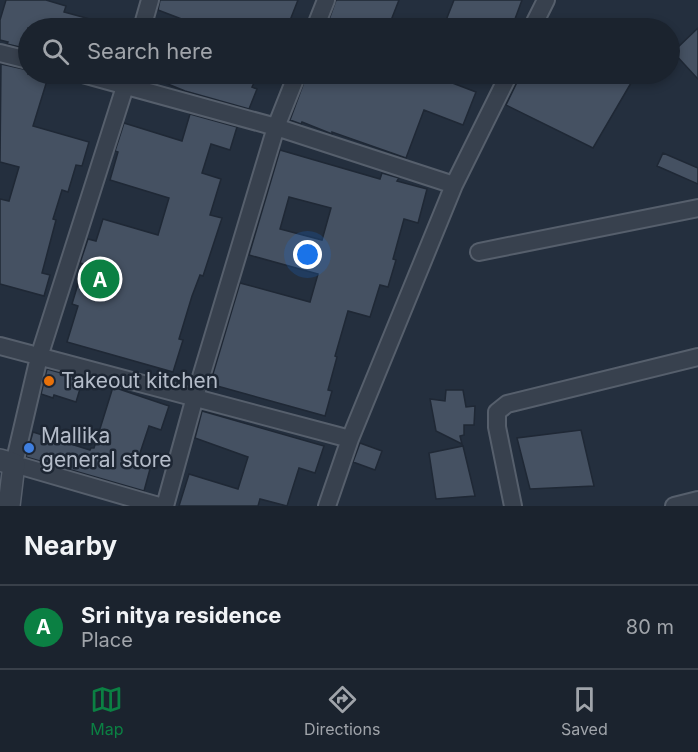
<!DOCTYPE html>
<html lang="en">
<head>
<meta charset="utf-8">
<style>
	:root { --surface:#1b232e; --page:#282f3a; --text:#f1f3f6; --muted:#a0a4aa; --line:#39404a; --accent:#0b8043 }
	body { margin:0; font-family:Inter,sans-serif; background:var(--page); color:var(--text) }
	.you { position:absolute; left:308px; top:255px; width:21px; height:21px; margin:-15px; border:4px solid #fff; border-radius:50%; background:#1a73e8; box-shadow:0 0 0 9px #1a73e833 }
	.badge { display:grid; place-items:center; width:39px; height:39px; border-radius:50%; background:var(--accent); color:#fff; font-size:20px; font-weight:700 }
	.pin { position:absolute; translate:-50% -50%; border:3px solid #fff; box-shadow:0 2px 6px #0006 }
	.list { margin:0; padding:0; list-style:none }
	h2 { display:flex; justify-content:space-between; align-items:center; height:78px; margin:0; padding:0 24px; font-size:26px }
	h2 small { font-size:20px; font-weight:400; color:var(--muted) }
	.list li { display:grid; grid-template-columns:39px 1fr auto; gap:18px; align-items:center; box-sizing:border-box; height:84px; padding:0 24px; border-top:2px solid var(--line) }
	.list b { display:block; font-size:22px; white-space:nowrap }
	.list p { margin:0; font-size:20px; white-space:nowrap; color:var(--muted) }
	.list em { font-size:20px; font-style:normal; color:var(--muted) }
	.icon { flex:none; width:33px; height:33px; fill:none; stroke:currentColor; stroke-width:2; stroke-linecap:round; stroke-linejoin:round }
	.map { position:relative; flex:none; width:698px; height:506px; overflow:hidden }
	.search { position:absolute; background:var(--surface); box-shadow:0 3px 9px #0003; left:18px; right:18px; top:18px; height:66px; display:flex; align-items:center; gap:15px; box-sizing:border-box; padding:0 21px; border-radius:33px; color:var(--muted); font-size:22px }
	.sheet { height:162px; background:var(--surface) }
	nav { display:flex; justify-content:space-around; align-items:center; box-sizing:border-box; height:84px; border-top:2px solid var(--line); background:var(--surface); font-size:16px; color:var(--muted) }
	nav a { display:grid; justify-items:center; gap:3px }
	nav .on { color:var(--accent) }
	.map>svg:first-child { display:block }
	.building { fill:#455162; stroke:#1f2835; stroke-width:1.5; fill-rule:evenodd }
	.lines { fill:none; stroke-linecap:round; stroke-linejoin:round }
	.minor-casing { stroke:#565f6c; stroke-width:20 }
	.tertiary-casing { stroke:#565f6c; stroke-width:24 }
	.minor { stroke:#38414e; stroke-width:16 }
	.tertiary { stroke:#38414e; stroke-width:21 }
	.food-dot { fill:#e8710a; stroke:#1d2633; stroke-width:2 }
	.shop-dot { fill:#3f7fe0; stroke:#1d2633; stroke-width:2 }
	.labels { text-anchor:middle; stroke-width:5; stroke-linejoin:round; paint-order:stroke }
	.poi-label { font-size:21px; fill:#b4bcc9; stroke:#1d2633; text-anchor:start }
</style>
</head>
<body>
<div class="map">
<svg width="698" height="506" viewBox="0 0 698 506">
	<rect width="100%" height="100%" fill="#242f3e"/>
	<!-- building -->
	<path class="building" d="M6,0H46L66,6L64,12L108,24L107,28H28V49L7,44L8,42L0,40V20Z
		M160,0H298L287,28H217L194,19L192,23L158,10Z
		M336,0H399L388,28H326Z
		M454,0H522L512,27L498,22L497,28H443Z
		M698,28V79L673,52Z
		M1,64L28,70V74H49L33,126L89,142L82,166L76,165L68,192L62,190L53,219L56,220L42,273L50,275L44,296L0,284V199L9,201L19,167L0,162Z
		M143,74H258L252,87L257,89L249,109L185,91Z
		M307,74H444L442,79L476,92L463,125L424,110L406,158L332,132V134L302,122L301,124L290,120Z
		M521,74H609L631,83L593,148L506,105Z
		M190,114L237,127L230,150L211,144L202,173L221,179L210,215L222,218L203,276L200,275L192,296L179,339L183,340L173,372L67,342L78,306L72,304L84,264L80,263L88,239L96,241L103,219L158,235L169,198L110,180L118,152L115,151L124,123L182,141Z
		M280,150L380,179L382,173L399,178L397,181L427,189L418,223L404,219L393,259L396,260L388,287L380,285L370,317L348,311L335,356L337,357L328,390L332,391L325,416L210,384L240,283L310,302L318,274L249,255ZM289,197L331,208L322,240L280,229Z
		M663,153L698,168V184L657,166Z
		M47,369L83,379L76,402L54,395L53,398L41,394Z
		M113,387L169,406L161,430L149,426L136,465L150,469L144,491L26,457L33,432L90,450L91,448H94Z
		M446,390H463L466,407L475,406L474,425H464V435L460,436L462,444L436,431L430,399L445,401Z
		M202,411L324,446L315,473L299,468L287,506L260,499L258,506H179L189,474L238,489L248,457L195,438Z
		M581,430L594,486L530,489L517,438Z
		M360,443L382,451L375,470L353,462Z
		M463,446L475,496L436,499L429,453Z"/>
	<g class="lines">
		<!-- minor casing -->
		<g class="minor-casing">
			<path id="minor" d="M142,28L150,0
				M315,28L326,0
				M532,28L546,0
				M0,53L28,60
				M83,74L276,127L454,185
				M129,74L39,357L14,464L159,506
				M479,252L698,208
				M0,346L350,439
				M165,506L195,397L276,127L297,74
				M327,506L350,439L454,185L509,74
				M513,506L497,427V412L507,404L698,357
				M674,506L698,500"/>
		</g>
		<!-- tertiary casing -->
		<g class="tertiary-casing">
			<path id="tertiary" d="M0,460L14,464L9,506"/>
		</g>
		<!-- minor -->
		<use href="#minor" class="minor"/>
		<!-- tertiary -->
		<use href="#tertiary" class="tertiary"/>
	</g>
	<!-- markers -->
	<circle class="food-dot" cx="49" cy="381" r="6"/>
	<circle class="shop-dot" cx="29" cy="448" r="6"/>
	<g class="labels">
		<!-- poi labels -->
		<g class="poi-label">
			<text x="61" y="388">Takeout kitchen</text>
			<text x="41" y="443">Mallika<tspan x="41" dy="24">general store</tspan></text>
		</g>
	</g>
</svg>
<div class="you"></div>
<div class="pin badge" style="left:100px;top:279px">A</div>
<div class="search"><svg class="icon" aria-label="search" viewBox="0 0 24 24"><circle cx="10" cy="10" r="6"/><path d="M15 15l6 6"/></svg>Search here</div>
</div>
<section class="sheet">
<h2>Nearby<small></small></h2>
<ul class="list">
<li><span class="badge">A</span><div><b>Sri nitya residence</b><p>Place</p></div><em>80 m</em></li>
</ul>
</section>
<nav>
<a class="on"><svg class="icon" aria-label="map" viewBox="0 0 24 24"><path d="M3 6l6-2 6 2 6-2v14l-6 2-6-2-6 2zM9 4v14M15 6v14"/></svg>Map</a>
<a><svg class="icon" aria-label="directions" viewBox="0 0 24 24"><path d="M12 3l9 9-9 9-9-9zM9 14v-3h6M13 9l2 2-2 2"/></svg>Directions</a>
<a><svg class="icon" aria-label="saved" viewBox="0 0 24 24"><path d="M7 4h10v16l-5-4-5 4z"/></svg>Saved</a>
</nav>
</body>
</html>
